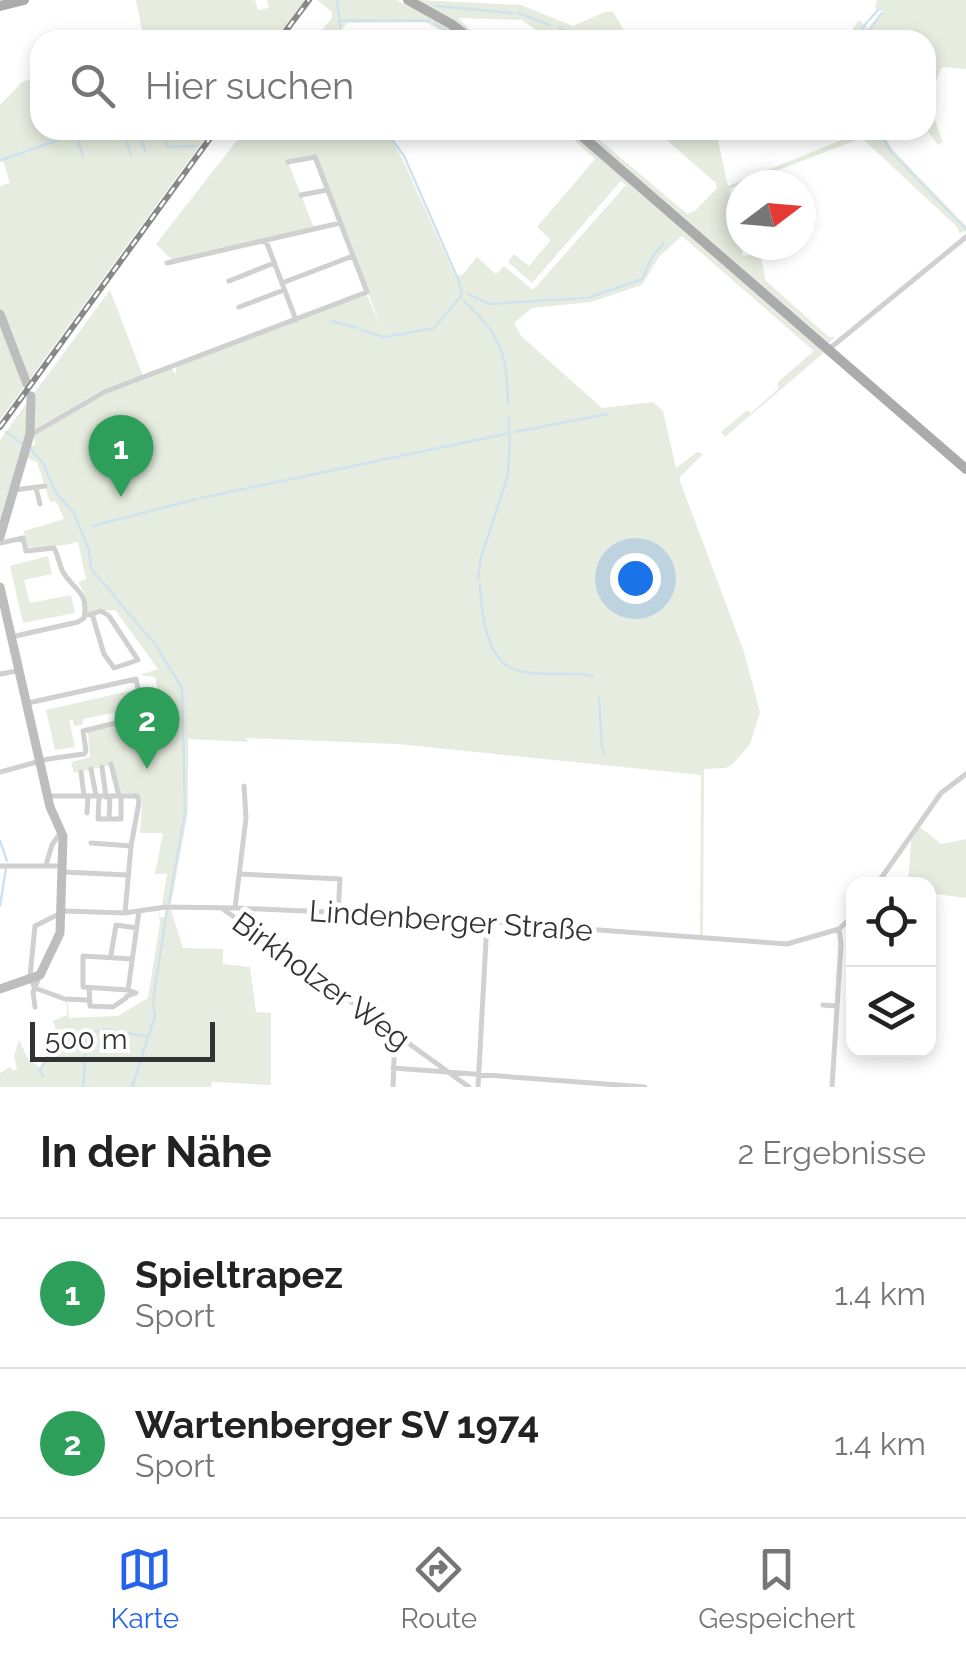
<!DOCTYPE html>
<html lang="de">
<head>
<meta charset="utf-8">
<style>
	:root { --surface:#fff; --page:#f6f6f6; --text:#222; --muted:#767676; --line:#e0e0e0; --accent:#2563eb }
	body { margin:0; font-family:Raleway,sans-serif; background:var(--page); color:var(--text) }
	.controls { position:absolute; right:30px; bottom:30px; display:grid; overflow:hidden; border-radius:20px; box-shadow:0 5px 15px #0003 }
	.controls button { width:90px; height:90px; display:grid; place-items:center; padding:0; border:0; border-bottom:2px solid var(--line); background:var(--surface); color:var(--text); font:50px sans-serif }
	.compass { position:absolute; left:726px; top:170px; width:90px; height:90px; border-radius:50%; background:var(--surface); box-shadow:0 5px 15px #0003; rotate:74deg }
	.scale { position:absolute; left:30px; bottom:25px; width:185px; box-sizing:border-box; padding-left:10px; border:5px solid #333; border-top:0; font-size:28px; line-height:35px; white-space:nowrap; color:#333; -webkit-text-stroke:8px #fff; paint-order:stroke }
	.you { position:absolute; left:635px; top:578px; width:35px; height:35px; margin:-25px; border:8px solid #fff; border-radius:50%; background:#1a73e8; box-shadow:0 0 0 15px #1a73e833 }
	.badge { display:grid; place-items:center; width:65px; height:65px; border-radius:50%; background:var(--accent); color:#fff; font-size:32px; font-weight:700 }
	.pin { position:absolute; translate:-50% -82px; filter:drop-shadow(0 2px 5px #0008) }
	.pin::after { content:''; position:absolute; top:52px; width:35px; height:30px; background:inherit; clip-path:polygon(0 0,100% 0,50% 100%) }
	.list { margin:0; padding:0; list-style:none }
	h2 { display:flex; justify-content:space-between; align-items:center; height:130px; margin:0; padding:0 40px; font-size:42px }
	h2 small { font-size:32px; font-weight:400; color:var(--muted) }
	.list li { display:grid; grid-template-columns:65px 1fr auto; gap:30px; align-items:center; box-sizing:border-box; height:150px; padding:0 40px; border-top:2px solid var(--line) }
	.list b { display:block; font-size:38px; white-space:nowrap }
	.list p { margin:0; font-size:32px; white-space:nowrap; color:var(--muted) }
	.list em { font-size:32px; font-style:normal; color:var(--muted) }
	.icon { flex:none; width:55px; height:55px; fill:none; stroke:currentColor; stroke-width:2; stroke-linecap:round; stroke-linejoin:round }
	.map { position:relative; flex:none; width:966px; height:1087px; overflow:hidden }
	.search { position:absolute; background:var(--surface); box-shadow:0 5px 15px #0003; left:30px; right:30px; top:30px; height:110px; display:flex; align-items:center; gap:25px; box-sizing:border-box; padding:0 35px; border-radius:30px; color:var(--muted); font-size:38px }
	.sheet { height:430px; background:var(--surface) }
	nav { display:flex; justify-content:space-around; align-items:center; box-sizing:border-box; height:140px; border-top:2px solid var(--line); background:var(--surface); font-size:28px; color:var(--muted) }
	nav a { display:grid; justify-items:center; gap:5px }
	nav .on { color:var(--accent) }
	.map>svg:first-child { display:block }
	.green { fill:#e6ecdf }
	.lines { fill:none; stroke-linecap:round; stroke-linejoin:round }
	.stream { stroke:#cfe2ee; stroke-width:2.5 }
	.street { stroke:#d0d0d0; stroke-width:5 }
	.secondary { stroke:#bdbdbd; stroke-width:9 }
	.primary { stroke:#ababab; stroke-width:10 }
	.rail-casing { stroke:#888; stroke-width:6 }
	.rail { stroke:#fff; stroke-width:2.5; stroke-dasharray:8; stroke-linecap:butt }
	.labels { text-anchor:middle; stroke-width:10; stroke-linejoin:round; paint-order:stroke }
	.street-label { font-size:30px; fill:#333; stroke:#fff }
</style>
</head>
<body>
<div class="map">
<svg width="966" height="1087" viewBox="0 0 966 1087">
	<rect width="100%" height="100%" fill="#fff"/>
	<!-- green -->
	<path class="green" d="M136,0H255L258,10L269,8L267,0H307L277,40H144Z
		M317,0H396L439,21L466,40H458L425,22L347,23L343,28L339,27L341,40H314L332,18V12Z
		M419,0L521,5L573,26L605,12H613L630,40H550L522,20L458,18L481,40H478L457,23Z
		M877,0H966V69L942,67C927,100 930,108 943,142L938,145L926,129V40H845L859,20L869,29L884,12L875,8Z
		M40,76V130H211L0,420V186L10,183L3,161L0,162V105L22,82Z
		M245,130H384L401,156L455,276L462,275L477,257L496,274L504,266L533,290L626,185L621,181L613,190L532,283L508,262L514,254L529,266L551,240L537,227L595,159L563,130H571L681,226V229L684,228L826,351L725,437L721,432L747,410L751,413L779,388L777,383L780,380L814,351L682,236L659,257L642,285L591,302L532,308L514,323L521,336L602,408L653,402L663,411L676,468L697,452L703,454L680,477V481L744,652L760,712L750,744L732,765L725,768L704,769L703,935H700L701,775L398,744L246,738L248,742L188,739V811L171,904L162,905L167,874H155L163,833H140L142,801L137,794L119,793L112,765L74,773L71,762L90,757L88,732L163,712L155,677L140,675L158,669L115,610L87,612L85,595L78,582L86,579L78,542C62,546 39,549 26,547L24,531L64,519L56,501L50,502L37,462L26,457L29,445H35L34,436L107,392L171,368L176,374V366L366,293L382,329L315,155L288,162L314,228L172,260L156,244Z
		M583,130H588L687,214L696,210L717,188L716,183L655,130H739L718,141L728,186L859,133L857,130H880L893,150L966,226V231L959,233L957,227L862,138L729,189L743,256L754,255L758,245L766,281L829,337H835L829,343Z
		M110,290L143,376L101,390L33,430L32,396Z
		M29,400L30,418L0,530V440Z
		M48,556L52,574L24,580L30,603L71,595L75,613L23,623L10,566Z
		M129,691L133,709L83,719V724L74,726L73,720H69L75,747L55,750L46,710Z
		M920,827L941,844L966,839V898L929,893L928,884H908L911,841Z
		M158,910L160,917H167L168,910H171L183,948L223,949V964L250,967L256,1012L271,1013V1085L212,1082L211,1087H0V1073L10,1067L13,1071L17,1069L14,1056L19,1040L28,1059L40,1067L59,1037L53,1021L67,1015V1005L63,999L68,1004L69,1018L118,1016L148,998L160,922Z"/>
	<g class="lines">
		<!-- stream -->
		<path class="stream" d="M337,0L342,40
			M436,6L512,13
			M518,13L550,25
			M339,20L430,21
			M869,20L878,10
			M434,23L461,40
			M559,28L584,38L624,40
			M854,40L867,22
			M861,40L882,13
			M123,130L131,155
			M139,130L145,151
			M163,130L168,147
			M385,130L404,156L458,279L462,295L434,328L386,337
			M878,130L892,153L966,229
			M76,134L83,157
			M171,147L195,146
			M1,160L87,130
			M468,294L490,304L584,298
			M588,298L642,279L652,257L663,244
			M464,301C503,339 506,351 508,404
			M331,321L358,328
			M362,330L384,337
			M509,418V430
			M6,432L23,444
			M515,432L607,414
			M30,448L43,463L56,493L74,513L89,550L91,569L117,599
			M201,498L510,433
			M92,526L197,499
			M478,579L481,557L508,475L510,436
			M480,584C481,609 485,653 509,667C525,676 556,673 574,674
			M118,601L155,644L182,688L185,812L169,903
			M578,674L593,676
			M599,698L602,747L605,754
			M0,841L7,861
			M0,906L6,868
			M43,1076L40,1070L59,1037L107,1030L146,1036
			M83,1087L87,1033
			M132,1087L155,1016L153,1001L167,910"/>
		<!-- street -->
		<path class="street" d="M301,195L327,190
			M266,241L296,320
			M167,263L340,223
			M229,281L274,263
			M282,283L353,256
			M239,307L284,290
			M829,349L966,237
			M32,434L104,392L367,292L315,157L288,162
			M36,488L40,504
			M14,490L45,486
			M0,543L23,538L26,551L54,548C58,555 59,564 63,572C74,591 89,591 84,618L78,622L11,637
			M85,615L92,614L104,654L114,668L138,660L109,616L101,611L92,614
			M0,674L17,671
			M111,764L119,796
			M102,767L106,797
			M91,769L96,796
			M0,772L48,759L84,754L86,751L83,731L144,716L136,679L28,703
			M81,772L84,796
			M49,796H137L139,802L131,846L125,913
			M99,797L98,819H121V796
			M87,813L88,796
			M109,819L110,797
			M91,843L131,846
			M46,865L52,845L61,832
			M0,866H62
			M63,872L128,875
			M239,874L340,879L338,913
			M877,884L941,793L966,774
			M235,908L246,818L244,786
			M223,909L469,1087
			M111,955L116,925L137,928
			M35,988L65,999L87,1000
			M89,988L90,1006L113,1007L126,998
			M35,989L30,976L35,926L65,911L124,913L166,907L235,908L398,915L787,944L839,929L854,915
			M128,990L83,987V956L132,959
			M127,996L136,993L128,990L139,911
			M823,1005L837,1006
			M35,1007L33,992L40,975
			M393,1068L645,1087
			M393,1087L395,1034
			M478,1087L487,922
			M832,1087L841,944L839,929"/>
		<!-- secondary -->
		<path class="secondary" d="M0,314L27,384
			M0,537L30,434L31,396
			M0,587L50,807L63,836L60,933L40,975L0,989"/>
		<!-- primary -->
		<path class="primary" d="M408,0L451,24L472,40
			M0,6L24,0
			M575,130L966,469"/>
		<!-- rail casing -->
		<g class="rail-casing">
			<path id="rail" d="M279,40L309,0
				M0,427L216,130"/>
		</g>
		<!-- rail -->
		<use href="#rail" class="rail"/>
	</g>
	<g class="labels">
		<!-- street labels -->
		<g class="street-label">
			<text transform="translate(451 921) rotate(4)" y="10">Lindenberger Straße</text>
			<text transform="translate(321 981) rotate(36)" y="10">Birkholzer Weg</text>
		</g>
	</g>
</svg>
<div class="controls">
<button><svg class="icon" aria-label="locate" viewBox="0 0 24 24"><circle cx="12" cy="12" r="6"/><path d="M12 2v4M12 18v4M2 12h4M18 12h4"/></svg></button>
<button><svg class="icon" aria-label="layers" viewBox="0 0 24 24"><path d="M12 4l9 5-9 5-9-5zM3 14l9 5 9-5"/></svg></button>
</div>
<svg class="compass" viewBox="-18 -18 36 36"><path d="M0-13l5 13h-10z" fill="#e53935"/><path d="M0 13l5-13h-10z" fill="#767676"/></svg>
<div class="scale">500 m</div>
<div class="you"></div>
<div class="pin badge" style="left:121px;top:497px;background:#2e9e5b">1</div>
<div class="pin badge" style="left:147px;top:769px;background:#2e9e5b">2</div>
<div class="search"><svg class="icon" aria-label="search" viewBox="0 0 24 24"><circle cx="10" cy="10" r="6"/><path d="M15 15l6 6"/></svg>Hier suchen</div>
</div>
<section class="sheet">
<h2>In der Nähe<small>2 Ergebnisse</small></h2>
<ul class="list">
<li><span class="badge" style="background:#2e9e5b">1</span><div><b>Spieltrapez</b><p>Sport</p></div><em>1.4 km</em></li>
<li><span class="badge" style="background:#2e9e5b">2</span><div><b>Wartenberger SV 1974</b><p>Sport</p></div><em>1.4 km</em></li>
</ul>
</section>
<nav>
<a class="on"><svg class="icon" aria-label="map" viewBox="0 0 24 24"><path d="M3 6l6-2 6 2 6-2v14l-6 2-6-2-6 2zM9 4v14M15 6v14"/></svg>Karte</a>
<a><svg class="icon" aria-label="directions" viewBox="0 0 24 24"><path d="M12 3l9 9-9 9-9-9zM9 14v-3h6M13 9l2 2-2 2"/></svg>Route</a>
<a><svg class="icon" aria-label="saved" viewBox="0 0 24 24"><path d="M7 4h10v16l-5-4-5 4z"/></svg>Gespeichert</a>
</nav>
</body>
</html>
